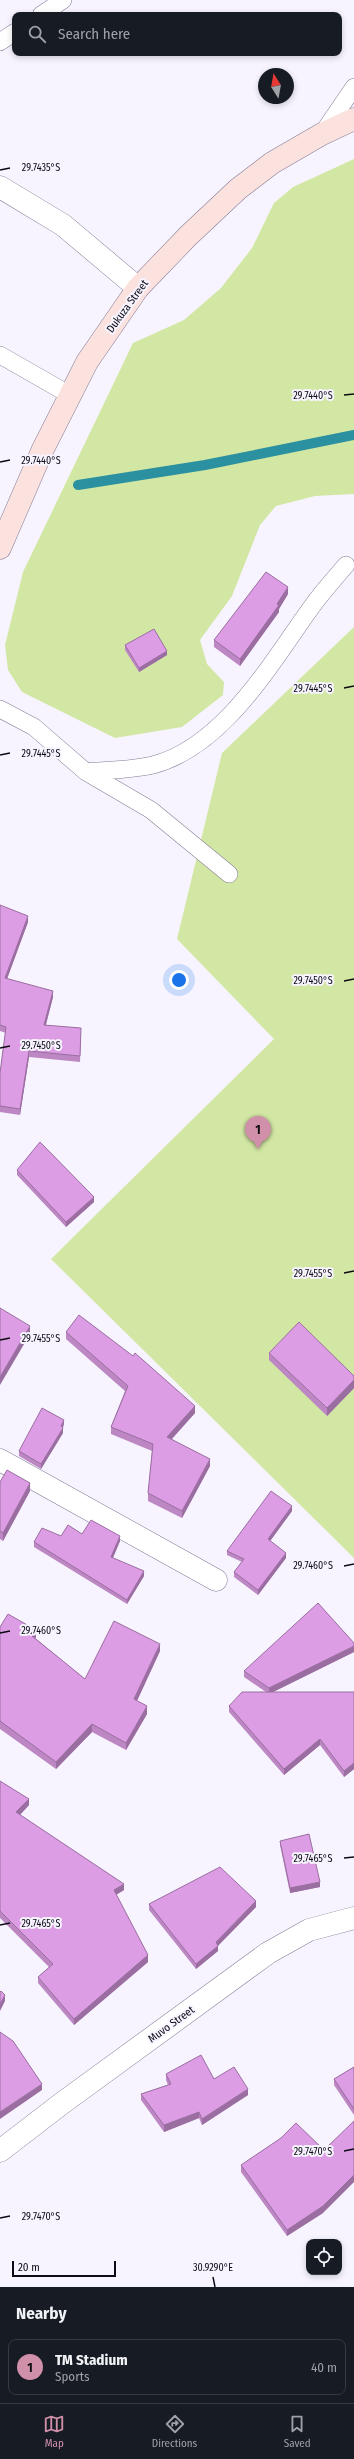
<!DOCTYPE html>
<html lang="en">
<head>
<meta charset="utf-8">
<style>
	:root { --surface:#171b24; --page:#242831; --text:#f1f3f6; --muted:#9ea1a6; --line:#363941; --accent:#d190aa }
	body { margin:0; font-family:"Fira Sans Condensed",sans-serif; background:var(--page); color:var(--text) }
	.controls { position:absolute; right:12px; bottom:12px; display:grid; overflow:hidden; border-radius:8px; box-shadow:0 2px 6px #0003 }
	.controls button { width:36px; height:36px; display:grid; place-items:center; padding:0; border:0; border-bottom:1px solid var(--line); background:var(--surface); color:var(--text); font:20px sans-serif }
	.compass { position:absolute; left:258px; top:68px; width:36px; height:36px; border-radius:50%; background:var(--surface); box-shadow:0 2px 6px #0003; rotate:349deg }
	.scale { position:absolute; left:12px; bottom:10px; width:104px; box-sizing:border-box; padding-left:4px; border:2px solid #0c0a12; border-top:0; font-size:11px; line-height:14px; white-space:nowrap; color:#0c0a12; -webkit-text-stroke:3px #f7f4ff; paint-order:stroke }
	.you { position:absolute; left:179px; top:980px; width:14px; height:14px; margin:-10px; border:3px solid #fff; border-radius:50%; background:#1a73e8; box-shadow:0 0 0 6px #1a73e833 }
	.badge { display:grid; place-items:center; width:26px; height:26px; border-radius:50%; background:var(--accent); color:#111; font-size:13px; font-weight:700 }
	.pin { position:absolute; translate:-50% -33px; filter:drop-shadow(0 1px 2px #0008) }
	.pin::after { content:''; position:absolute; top:21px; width:14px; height:12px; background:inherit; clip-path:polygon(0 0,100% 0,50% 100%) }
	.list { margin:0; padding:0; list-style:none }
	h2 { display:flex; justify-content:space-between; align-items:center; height:52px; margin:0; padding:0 16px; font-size:17px }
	h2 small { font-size:13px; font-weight:400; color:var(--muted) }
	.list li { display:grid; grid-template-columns:26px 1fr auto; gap:12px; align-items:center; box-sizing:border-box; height:56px; margin:0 8px 8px; padding:0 8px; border:1px solid var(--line); border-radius:8px }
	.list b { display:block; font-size:15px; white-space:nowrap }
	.list p { margin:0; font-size:13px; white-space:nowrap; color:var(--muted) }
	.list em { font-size:13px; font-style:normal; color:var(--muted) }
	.icon { flex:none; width:22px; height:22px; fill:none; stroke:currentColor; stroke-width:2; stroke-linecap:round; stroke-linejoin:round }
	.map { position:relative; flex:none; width:354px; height:2287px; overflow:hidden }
	.search { position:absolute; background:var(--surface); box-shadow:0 2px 6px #0003; left:12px; right:12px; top:12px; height:44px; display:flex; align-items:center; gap:10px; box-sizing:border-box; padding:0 14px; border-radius:8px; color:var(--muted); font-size:15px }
	.sheet { height:116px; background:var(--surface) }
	nav { display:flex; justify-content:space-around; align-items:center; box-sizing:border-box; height:56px; border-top:1px solid var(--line); background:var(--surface); font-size:11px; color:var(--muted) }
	nav a { display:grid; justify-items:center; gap:2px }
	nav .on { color:var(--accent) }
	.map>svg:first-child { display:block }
	.green { fill:#d3e7a4 }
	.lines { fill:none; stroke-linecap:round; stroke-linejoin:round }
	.stream { stroke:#2b90a0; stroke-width:10 }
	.service-casing { stroke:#847d95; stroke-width:18 }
	.minor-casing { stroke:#847d95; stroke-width:23 }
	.secondary-casing { stroke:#847d95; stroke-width:23 }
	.service { stroke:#fff; stroke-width:17 }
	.minor { stroke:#fff; stroke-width:22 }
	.secondary { stroke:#fbe2df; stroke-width:22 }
	.wall { fill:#bd87c4 }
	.shaded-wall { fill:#9a6ea0 }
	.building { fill:#dc9de4; stroke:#9a6ea0 }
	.ticks { fill:none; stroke:#0c0a12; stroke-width:1.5 }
	.labels { text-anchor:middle; stroke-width:4; stroke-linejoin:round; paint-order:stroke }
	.street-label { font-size:11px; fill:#0c0a12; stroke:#f7f4ff }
	.ticks-label { font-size:10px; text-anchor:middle; fill:#0c0a12; stroke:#f7f4ff; stroke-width:4; stroke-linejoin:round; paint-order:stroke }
</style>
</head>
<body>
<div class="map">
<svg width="354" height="2287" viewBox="0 0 354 2287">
	<rect width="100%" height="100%" fill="#f7f4ff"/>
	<!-- green -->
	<path class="green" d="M354,159V494L315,496L276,506L260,525L232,596L200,640L207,664L224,682L223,695L182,727L115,738L22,692L8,670L5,645L23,572L133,343L184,320L221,288L252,248L274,203L293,187Z
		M354,627V1558L51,1259L274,1039L177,939L222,753Z"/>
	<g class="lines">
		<!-- stream -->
		<path class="stream" d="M78,485L205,465L354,435"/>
		<!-- service casing -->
		<g class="service-casing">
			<path id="service" d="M41,15L63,0
				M0,42L15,32
				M322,134L354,87
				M0,355L70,395
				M0,709L34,727L86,772L151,810L229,874
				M86,772C108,770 132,770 153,765C225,746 272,661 313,605C323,591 335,578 346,565"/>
		</g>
		<!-- minor casing -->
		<g class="minor-casing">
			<path id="minor" d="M0,187L63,225L138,288
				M0,1460L216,1580
				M0,2151L61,2104L268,1953L309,1930L354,1918"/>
		</g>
		<!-- secondary casing -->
		<g class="secondary-casing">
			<path id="secondary" d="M0,548L42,451L87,362L138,288L188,236L238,189L272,163L322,134L354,119"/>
		</g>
		<!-- service -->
		<use href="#service" class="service"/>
		<!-- minor -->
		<use href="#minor" class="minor"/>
		<!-- secondary -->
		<use href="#secondary" class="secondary"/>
	</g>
	<!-- wall -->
	<path class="wall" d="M288,594L279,609V612L240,666L214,647V640Z
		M125,645L167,655L139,672L125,650Z
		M0,905L28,922L7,979L53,997L46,1025L81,1034L80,1062L29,1057L20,1115L0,1112V1073L6,1033L0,1031Z
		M17,1170L94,1202L66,1227L17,1175Z
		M66,1332L195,1413L172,1439L210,1466L182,1518L148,1501V1493L152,1451L111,1434V1427L125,1391L66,1339Z
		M269,1353L354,1376V1388L327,1416L269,1360Z
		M64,1424L63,1428V1433L41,1469L19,1456V1451Z
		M0,1482L30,1491L3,1541L0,1539Z
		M292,1511L270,1541L286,1558L258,1595L234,1577V1572L242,1562L227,1555V1551Z
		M82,1534L120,1541L113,1558L144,1576L127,1604L34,1547V1542L61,1536Z
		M0,1627L36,1637L35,1638L85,1679L160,1651L137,1701L147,1714L126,1750L92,1732L56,1769L0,1729Z
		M354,1652L273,1692H354V1769L344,1777L320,1745L284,1775L229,1712V1706L266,1692L244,1677V1671Z
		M0,1781L29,1805L20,1815L124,1890L116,1895L148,1962L74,2025L38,1983V1977L49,1967L0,1918Z
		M280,1841L320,1887L290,1893L280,1845Z
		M149,1904L256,1907L218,1945V1951L196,1969L149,1910Z
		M354,2067V2115L334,2085V2079Z
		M166,2074L214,2079L248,2095L202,2125L199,2118L164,2132L141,2100V2094L168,2085L166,2080Z
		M241,2165L323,2213L287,2236L241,2172Z"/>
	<!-- shaded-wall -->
	<path class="shaded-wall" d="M288,587V594L279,609V612L240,666V659Z
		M167,651V655L139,672V668Z
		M28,916V922L5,984V978Z
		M53,991V997L44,1031V1025Z
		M29,1051V1057L20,1115V1109Z
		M94,1197V1202L66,1227V1222Z
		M30,1326V1334L0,1385V1377Z
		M354,1380V1388L327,1416V1408Z
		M195,1406V1413L167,1444V1437Z
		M64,1420V1424L61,1431V1426Z
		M63,1428V1433L41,1469V1464Z
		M210,1459V1466L182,1518V1511Z
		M30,1483V1491L3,1541V1533Z
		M292,1506V1511L268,1544V1539Z
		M120,1536V1541L111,1562V1557Z
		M286,1553V1558L258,1595V1590Z
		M144,1571V1576L127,1604V1600Z
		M36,1630V1637L32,1644V1636Z
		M160,1644V1651L134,1707V1699Z
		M354,1646V1652L269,1694V1688Z
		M147,1706V1714L126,1750V1743Z
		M92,1724V1732L56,1769V1762Z
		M320,1739V1745L284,1775V1769Z
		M354,1763V1769L344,1777V1771Z
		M29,1799V1805L16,1819V1812Z
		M320,1882V1887L290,1893V1888Z
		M124,1884V1890L114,1896V1890Z
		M256,1901V1907L217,1947L218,1946V1951L196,1969V1964Z
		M148,1955V1962L74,2025V2019Z
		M5,1995V2001L0,2011V2004Z
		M42,2084V2090L0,2119V2112Z
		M248,2089V2095L202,2125V2119Z
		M199,2112V2118L164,2132V2125Z
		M354,2175V2182L323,2213L287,2236V2230Z"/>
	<!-- building -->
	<path class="building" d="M266,572L288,587L277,604L279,605L240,659L214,640Z
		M154,629L167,651L139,668L125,645Z
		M0,905L28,916L5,978L53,991L44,1025L81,1028L80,1056L29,1051L20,1109L0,1106V1073L6,1027L0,1025Z
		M40,1142L94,1197L66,1222L17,1170Z
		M0,1308L30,1326L0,1377Z
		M79,1315L133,1356L135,1353L195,1406L167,1437L210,1459L182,1511L148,1493L153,1444L111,1427L128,1386L66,1332Z
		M299,1322L354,1376V1380L327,1408L269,1353Z
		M42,1408L64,1420L61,1426L63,1428L41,1464L19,1451Z
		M7,1470L30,1483L3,1533L0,1531V1482Z
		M271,1491L292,1506L268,1539L286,1553L258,1590L234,1572L244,1559L227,1551Z
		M91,1520L120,1536L111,1557L144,1571L127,1600L34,1542L42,1528L61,1536L68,1525L82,1534Z
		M318,1603L354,1643V1646L269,1688L244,1671Z
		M8,1614L36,1630L32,1636L85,1679L114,1621L160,1644L134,1699L147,1706L126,1743L92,1724L56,1762L0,1721V1627Z
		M242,1692H354V1763L344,1771L320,1739L284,1769L229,1706Z
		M0,1781L29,1799L16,1812L124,1884L114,1890L148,1955L74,2019L38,1977L53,1964L0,1911Z
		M309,1834L320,1882L290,1888L280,1841Z
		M220,1867L256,1901L216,1942L218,1946L196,1964L149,1904Z
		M1,1991L5,1995L0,2004V1992Z
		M0,2032L13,2041L42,2084L0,2112Z
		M201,2055L214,2079L234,2067L248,2089L202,2119L199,2112L164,2125L141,2094L171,2084L166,2074Z
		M354,2067V2109L334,2079Z
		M354,2121V2175L323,2206L287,2230L241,2165L281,2138L296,2123L324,2150Z"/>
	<!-- ticks -->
	<path class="ticks" d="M0,170L10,168M344,395L354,394M0,462L10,460M344,688L354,686M0,755L10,753M344,981L354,979M0,1048L10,1046M344,1273L354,1271M0,1340L10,1338M344,1566L354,1564M0,1633L10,1631M344,1858L354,1857M0,1925L10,1923M344,2151L354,2149M0,2218L10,2216M213,2277L215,2287"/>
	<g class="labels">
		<!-- street labels -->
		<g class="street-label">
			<text transform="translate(127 306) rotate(-54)" y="4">Dukuza Street</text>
			<text transform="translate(171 2024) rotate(-36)" y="4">Muvo Street</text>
		</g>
	</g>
	<g class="ticks-label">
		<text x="41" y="171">29.7435°S</text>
		<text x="313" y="399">29.7440°S</text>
		<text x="41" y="464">29.7440°S</text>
		<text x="313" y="692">29.7445°S</text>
		<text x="41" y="757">29.7445°S</text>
		<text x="313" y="984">29.7450°S</text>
		<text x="41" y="1049">29.7450°S</text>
		<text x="313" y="1277">29.7455°S</text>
		<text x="41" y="1342">29.7455°S</text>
		<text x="313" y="1569">29.7460°S</text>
		<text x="41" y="1634">29.7460°S</text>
		<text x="313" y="1862">29.7465°S</text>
		<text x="41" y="1927">29.7465°S</text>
		<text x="313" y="2155">29.7470°S</text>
		<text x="41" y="2220">29.7470°S</text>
		<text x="213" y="2271">30.9290°E</text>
	</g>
</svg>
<div class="controls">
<button><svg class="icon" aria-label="locate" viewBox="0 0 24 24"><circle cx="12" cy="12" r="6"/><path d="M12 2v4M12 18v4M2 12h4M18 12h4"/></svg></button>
</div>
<svg class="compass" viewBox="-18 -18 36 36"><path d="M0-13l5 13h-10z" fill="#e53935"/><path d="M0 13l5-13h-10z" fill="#9ea1a6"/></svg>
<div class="scale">20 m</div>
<div class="you"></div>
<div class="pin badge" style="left:258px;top:1149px">1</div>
<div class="search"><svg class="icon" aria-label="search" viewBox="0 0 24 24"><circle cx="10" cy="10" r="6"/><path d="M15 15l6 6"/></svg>Search here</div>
</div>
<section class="sheet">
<h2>Nearby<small></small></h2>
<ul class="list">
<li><span class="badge">1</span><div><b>TM Stadium</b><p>Sports</p></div><em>40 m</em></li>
</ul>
</section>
<nav>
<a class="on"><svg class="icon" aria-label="map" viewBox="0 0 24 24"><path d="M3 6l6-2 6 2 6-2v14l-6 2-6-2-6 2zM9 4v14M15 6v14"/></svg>Map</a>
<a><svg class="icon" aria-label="directions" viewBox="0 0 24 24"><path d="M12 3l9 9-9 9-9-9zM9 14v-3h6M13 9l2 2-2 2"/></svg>Directions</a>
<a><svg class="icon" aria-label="saved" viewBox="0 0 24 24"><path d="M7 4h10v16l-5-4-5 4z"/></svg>Saved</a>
</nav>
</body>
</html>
